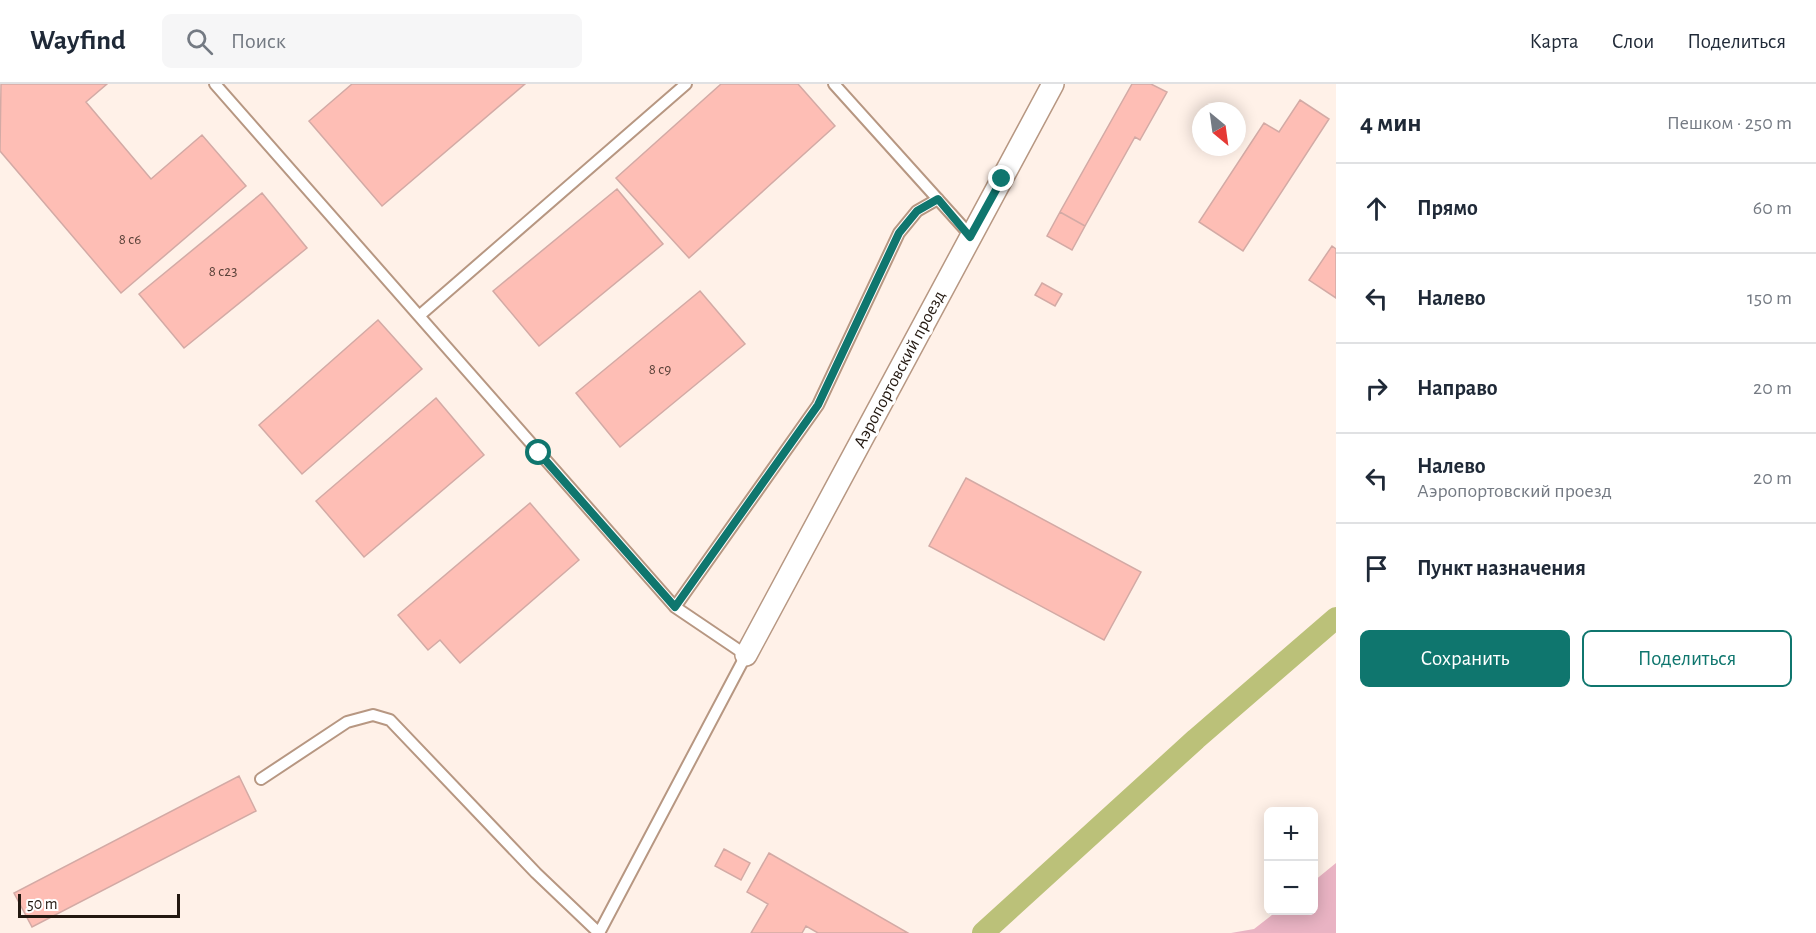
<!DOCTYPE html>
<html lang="ru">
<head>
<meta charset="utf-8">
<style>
	:root { --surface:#fff; --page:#f6f6f7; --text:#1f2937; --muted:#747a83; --line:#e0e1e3; --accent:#0f766e }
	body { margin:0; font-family:"Alegreya Sans",sans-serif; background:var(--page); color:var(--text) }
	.controls { position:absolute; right:18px; bottom:18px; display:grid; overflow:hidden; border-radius:9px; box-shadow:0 3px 15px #0003 }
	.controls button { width:54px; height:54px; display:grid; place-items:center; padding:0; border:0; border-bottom:2px solid var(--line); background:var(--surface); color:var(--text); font:30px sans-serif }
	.compass { position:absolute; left:1192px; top:18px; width:54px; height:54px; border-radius:50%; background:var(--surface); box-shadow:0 3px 15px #0003; rotate:151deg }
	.scale { position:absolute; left:18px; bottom:15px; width:162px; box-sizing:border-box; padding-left:6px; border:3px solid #231810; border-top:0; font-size:16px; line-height:21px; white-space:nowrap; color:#231810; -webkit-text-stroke:4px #fff; paint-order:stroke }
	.stop { position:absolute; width:18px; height:18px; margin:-14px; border:4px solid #0f766e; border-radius:50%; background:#fff }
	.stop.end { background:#0f766e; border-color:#fff; box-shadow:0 2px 6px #0008 }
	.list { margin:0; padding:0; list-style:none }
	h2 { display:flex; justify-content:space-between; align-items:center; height:78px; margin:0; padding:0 24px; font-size:26px }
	h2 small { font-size:20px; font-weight:400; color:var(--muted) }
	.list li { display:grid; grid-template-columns:39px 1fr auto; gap:18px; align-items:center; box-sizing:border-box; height:90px; padding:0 24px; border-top:2px solid var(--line) }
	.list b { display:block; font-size:22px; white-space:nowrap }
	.list p { margin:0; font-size:20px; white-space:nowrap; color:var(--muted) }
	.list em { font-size:20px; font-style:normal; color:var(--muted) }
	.actions { display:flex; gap:12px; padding:18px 24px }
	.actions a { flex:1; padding:14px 0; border:2px solid var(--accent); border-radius:9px; text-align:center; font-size:21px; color:var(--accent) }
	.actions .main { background:var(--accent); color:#fff }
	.icon { flex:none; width:33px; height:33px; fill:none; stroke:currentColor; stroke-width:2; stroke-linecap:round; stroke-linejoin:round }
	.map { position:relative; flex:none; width:1336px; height:849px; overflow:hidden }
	header { display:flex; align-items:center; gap:36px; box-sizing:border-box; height:84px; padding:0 30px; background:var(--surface); border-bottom:2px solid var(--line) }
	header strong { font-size:28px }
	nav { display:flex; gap:33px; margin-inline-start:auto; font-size:21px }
	.search { width:420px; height:54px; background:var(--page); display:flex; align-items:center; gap:15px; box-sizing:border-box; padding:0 21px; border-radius:9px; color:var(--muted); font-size:22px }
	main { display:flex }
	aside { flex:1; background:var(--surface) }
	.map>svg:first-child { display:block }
	.green { fill:#e9b3c3 }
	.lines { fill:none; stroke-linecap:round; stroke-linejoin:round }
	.canal { stroke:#bbc179; stroke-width:22 }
	.building { fill:#febeb5; stroke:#d3aaa5; stroke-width:1.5 }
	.service-casing { stroke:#b79782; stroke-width:14 }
	.minor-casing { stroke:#b79782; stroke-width:24 }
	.service { stroke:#fff; stroke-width:10 }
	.minor { stroke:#fff; stroke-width:21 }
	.route { stroke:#0f766e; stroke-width:8 }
	.labels { text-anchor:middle; stroke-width:6; stroke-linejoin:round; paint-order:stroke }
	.number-label { font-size:15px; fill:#5a4239 }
	.street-label { font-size:18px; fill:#231810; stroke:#fff }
</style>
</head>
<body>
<header>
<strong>Wayfind</strong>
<div class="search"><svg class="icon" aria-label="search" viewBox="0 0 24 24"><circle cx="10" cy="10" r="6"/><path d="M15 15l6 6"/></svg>Поиск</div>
<nav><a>Карта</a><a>Слои</a><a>Поделиться</a></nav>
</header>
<main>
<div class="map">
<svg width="1336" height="849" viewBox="0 0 1336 849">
	<rect width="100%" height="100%" fill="#fff1e8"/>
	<!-- green -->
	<path class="green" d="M1336,779V849H1231L1254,845L1277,827L1314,826V797Z"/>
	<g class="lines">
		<!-- canal -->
		<path class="canal" d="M983,849L1196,655L1336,534"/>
	</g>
	<!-- building -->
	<path class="building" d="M1,0H107L86,18L151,95L202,51L246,102L121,209L0,67Z
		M352,0H525L382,122L309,37Z
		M721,0H798L835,42L689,174L616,94Z
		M1132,0H1151L1167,8L1140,56L1135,53L1085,142L1060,128Z
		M1300,16L1329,35L1243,167L1199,138L1264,39L1279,48Z
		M617,105L663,160L539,262L493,207Z
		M262,109L307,164L184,264L139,210Z
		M1060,128L1085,142L1072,166L1047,152Z
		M1332,162L1336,165V214L1309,196Z
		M1042,199L1062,210L1055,222L1035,211Z
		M700,207L745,260L620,363L576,309Z
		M378,236L422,285L302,390L259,341Z
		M436,314L484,371L364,473L316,417Z
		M966,394L1141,488L1104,556L929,462Z
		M530,419L579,476L460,579L440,556L428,566L398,531Z
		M239,692L256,727L32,843L14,809Z
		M724,765L750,779L741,796L715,782Z
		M769,769L908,849H818L806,842L802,849H751L768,820L747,808Z"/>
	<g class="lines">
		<!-- service casing -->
		<g class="service-casing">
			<path id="service" d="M215,0L675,523L746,571L599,849
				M834,0L971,152
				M419,232L686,0
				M675,523L818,321L899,149L917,127L938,115
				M261,695L347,638L373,631L390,636L536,789L599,849"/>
		</g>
		<!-- minor casing -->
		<g class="minor-casing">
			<path id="minor" d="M746,571L1053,0"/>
		</g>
		<!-- service -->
		<use href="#service" class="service"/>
		<!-- minor -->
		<use href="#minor" class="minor"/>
	</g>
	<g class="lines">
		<!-- route -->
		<path class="route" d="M539,369L675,523L818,321L899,149L917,127L938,115L970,153L1002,95"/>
	</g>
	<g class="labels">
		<!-- number labels -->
		<g class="number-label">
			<text x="130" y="160">8 с6</text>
			<text x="223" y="192">8 с23</text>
			<text x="660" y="290">8 с9</text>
		</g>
		<!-- street labels -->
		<g class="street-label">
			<text transform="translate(899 285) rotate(-62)" y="6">Аэропортовский проезд</text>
		</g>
	</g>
</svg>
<div class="controls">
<button>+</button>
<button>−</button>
</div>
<svg class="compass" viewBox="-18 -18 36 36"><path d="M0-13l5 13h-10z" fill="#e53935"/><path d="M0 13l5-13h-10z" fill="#747a83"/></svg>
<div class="scale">50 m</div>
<div class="stop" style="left:539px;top:369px"></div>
<div class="stop end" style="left:1002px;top:95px"></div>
</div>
<aside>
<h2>4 мин<small>Пешком · 250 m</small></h2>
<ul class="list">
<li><svg class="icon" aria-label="ahead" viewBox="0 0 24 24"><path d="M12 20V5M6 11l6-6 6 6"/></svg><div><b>Прямо</b></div><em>60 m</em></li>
<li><svg class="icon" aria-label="left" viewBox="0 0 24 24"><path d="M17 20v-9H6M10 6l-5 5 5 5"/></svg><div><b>Налево</b></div><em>150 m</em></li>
<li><svg class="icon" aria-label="right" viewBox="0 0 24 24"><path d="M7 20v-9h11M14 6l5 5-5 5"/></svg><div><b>Направо</b></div><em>20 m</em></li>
<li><svg class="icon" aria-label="left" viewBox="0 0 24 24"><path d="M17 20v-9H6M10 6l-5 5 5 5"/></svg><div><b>Налево</b><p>Аэропортовский проезд</p></div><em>20 m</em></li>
<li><svg class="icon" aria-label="arrive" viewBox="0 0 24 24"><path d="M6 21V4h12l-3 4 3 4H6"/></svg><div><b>Пункт назначения</b></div></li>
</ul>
<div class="actions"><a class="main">Сохранить</a><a>Поделиться</a></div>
</aside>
</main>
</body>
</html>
